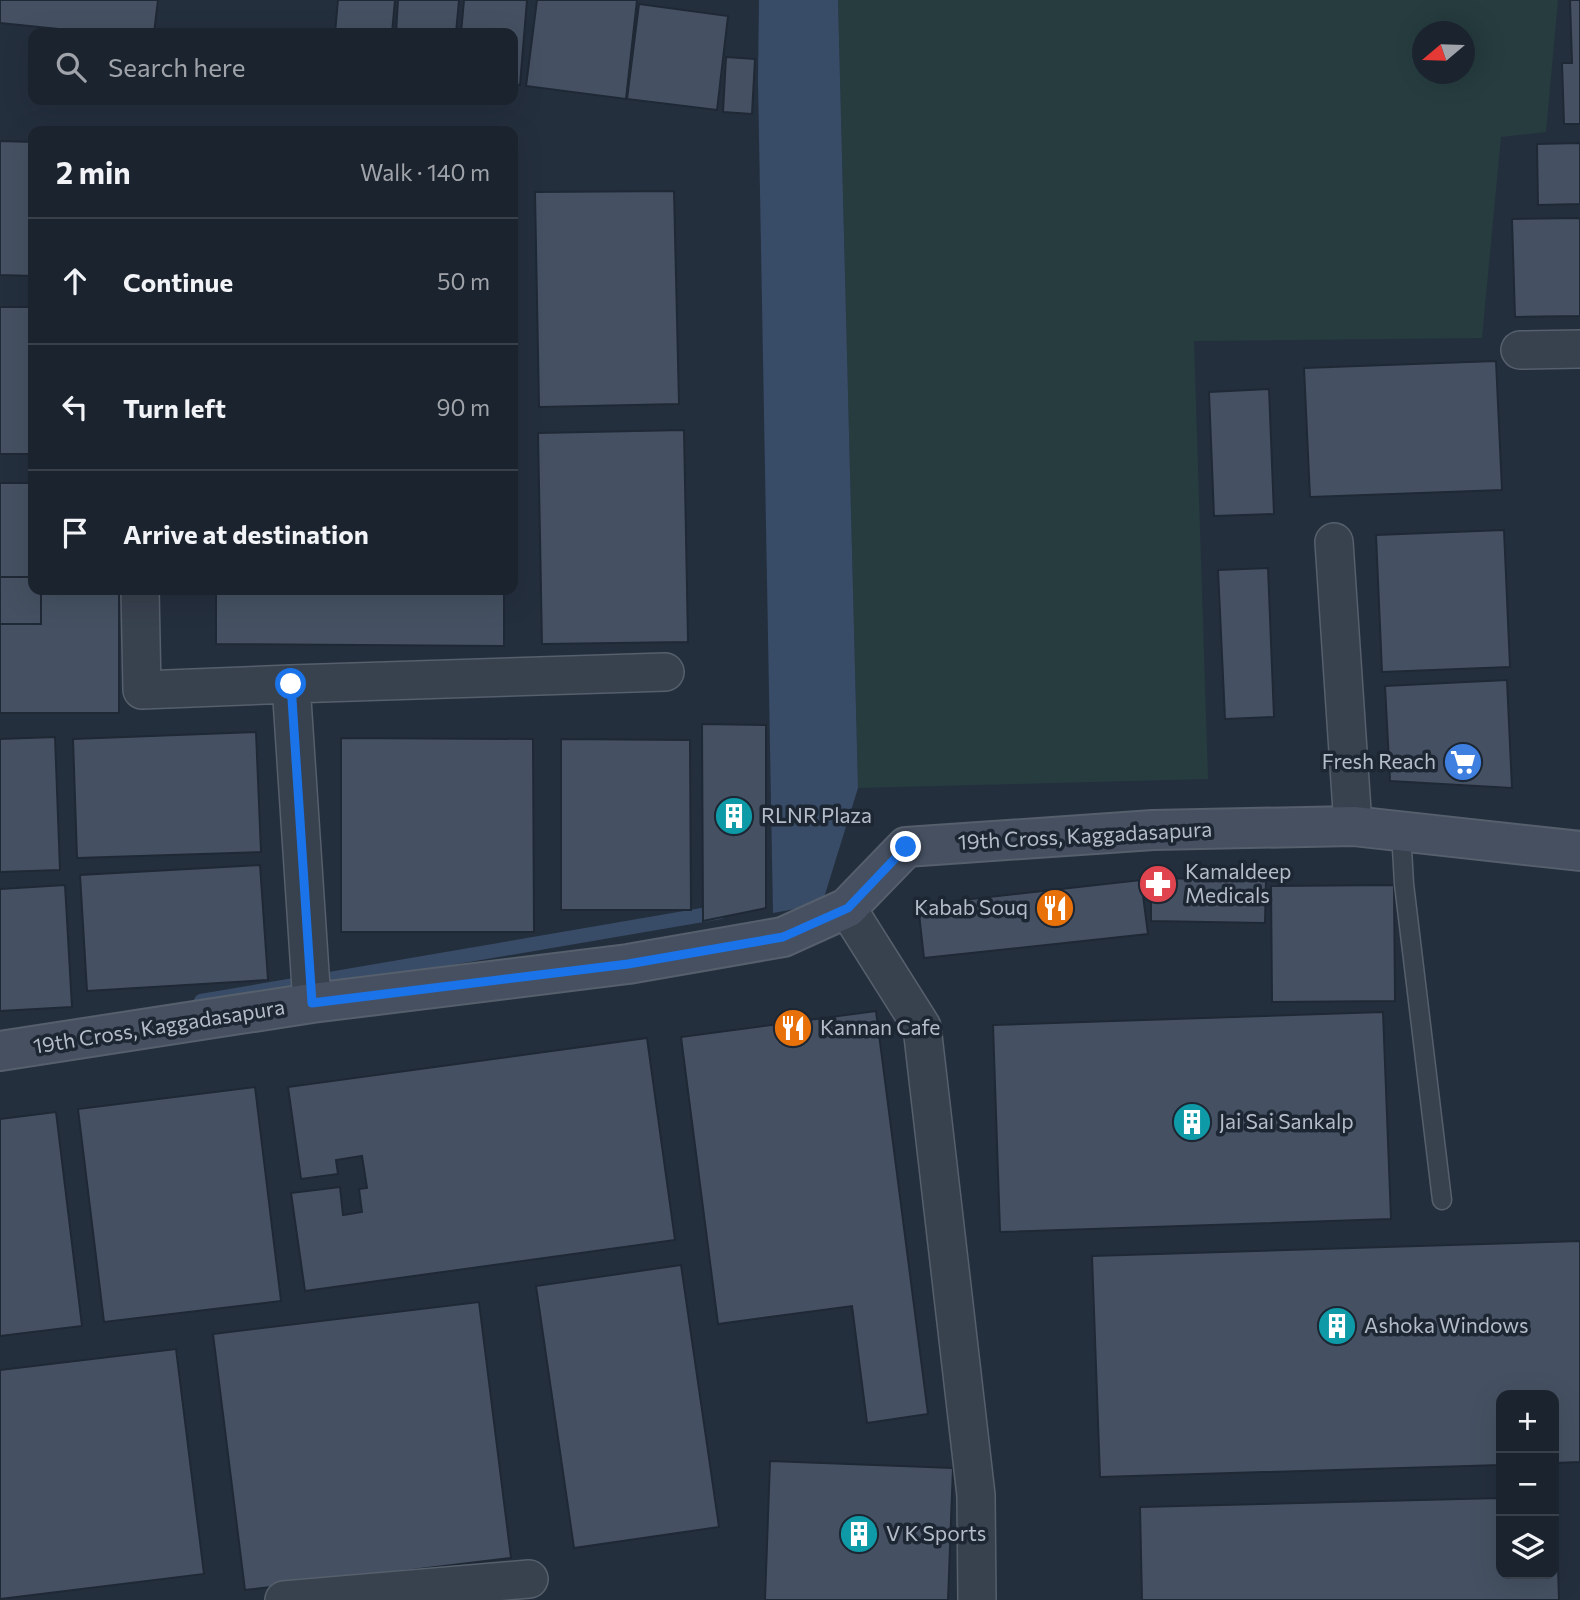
<!DOCTYPE html>
<html lang="en">
<head>
<meta charset="utf-8">
<style>
	:root { --surface:#1b232e; --page:#242b36; --text:#f1f3f6; --muted:#a0a4aa; --line:#39404a }
	body { margin:0; font-family:Commissioner,sans-serif; background:var(--page); color:var(--text) }
	.controls { position:absolute; right:21px; bottom:21px; display:grid; overflow:hidden; border-radius:14px; box-shadow:0 7px 28px #0002 }
	.controls button { width:63px; height:63px; display:grid; place-items:center; padding:0; border:0; border-bottom:2px solid var(--line); background:var(--surface); color:var(--text); font:35px sans-serif }
	.compass { position:absolute; left:1412px; top:21px; width:63px; height:63px; border-radius:50%; background:var(--surface); box-shadow:0 7px 28px #0002; rotate:251deg }
	.stop { position:absolute; width:21px; height:21px; margin:-16px; border:5px solid #1a73e8; border-radius:50%; background:#fff }
	.stop.end { background:#1a73e8; border-color:#fff; box-shadow:0 2px 7px #0008 }
	.list { margin:0; padding:0; list-style:none }
	h2 { display:flex; justify-content:space-between; align-items:center; height:91px; margin:0; padding:0 28px; font-size:30px }
	h2 small { font-size:23px; font-weight:400; color:var(--muted) }
	.list li { display:grid; grid-template-columns:46px 1fr auto; gap:21px; align-items:center; box-sizing:border-box; height:126px; padding:0 28px; border-top:2px solid var(--line) }
	.list b { display:block; font-size:26px; white-space:nowrap }
	.list em { font-size:23px; font-style:normal; color:var(--muted) }
	.icon { flex:none; width:38px; height:38px; fill:none; stroke:currentColor; stroke-width:2; stroke-linecap:round; stroke-linejoin:round }
	.map { position:relative; flex:none; width:1580px; height:1600px; overflow:hidden }
	.search { position:absolute; background:var(--surface); box-shadow:0 7px 28px #0002; left:28px; top:28px; width:490px; height:77px; display:flex; align-items:center; gap:18px; box-sizing:border-box; padding:0 24px; border-radius:14px; color:var(--muted); font-size:26px }
	.panel { position:absolute; background:var(--surface); box-shadow:0 7px 28px #0002; left:28px; top:126px; width:490px; height:469px; border-radius:14px }
	.map>svg:first-child { display:block }
	.green { fill:#263c3f; fill-rule:evenodd }
	.water { fill:#394c67 }
	.lines { fill:none; stroke-linecap:round; stroke-linejoin:round }
	.stream { stroke:#394c67; stroke-width:14 }
	.building { fill:#455162; stroke:#1f2835; stroke-width:2 }
	.lane-casing { stroke:#565f6c; stroke-width:21 }
	.street-casing { stroke:#565f6c; stroke-width:40 }
	.secondary-casing { stroke:#565f6c; stroke-width:42 }
	.lane { stroke:#38414e; stroke-width:18 }
	.street { stroke:#38414e; stroke-width:37 }
	.secondary { stroke:#465061; stroke-width:38 }
	.route { stroke:#1a73e8; stroke-width:9 }
	.labels { text-anchor:middle; stroke-width:7; stroke-linejoin:round; paint-order:stroke }
	.poi-label { font-size:21px; fill:#b4bcc9; stroke:#1d2633; text-anchor:start }
	.street-label { font-size:21px; fill:#b4bcc9; stroke:#1d2633 }
</style>
</head>
<body>
<div class="map">
<svg width="1580" height="1600" viewBox="0 0 1580 1600">
	<rect width="100%" height="100%" fill="#242f3e"/>
	<!-- green -->
	<path class="green" d="M838,0H1558L1546,132L1501,137L1482,338L1194,341L1208,779L858,788ZM1422,32H1464V74H1422Z"/>
	<!-- water -->
	<path class="water" d="M759,0H838L858,788L822,904L773,913L758,80Z"/>
	<g class="lines">
		<!-- stream -->
		<path class="stream" d="M201,1001L720,912"/>
	</g>
	<!-- building -->
	<path class="building" d="M0,0H158L154,33H98L0,23Z
		M338,0H395L392,33H335Z
		M398,0H459L456,33H396Z
		M464,0H527L520,85L513,84V33H461Z
		M537,0H637L626,99L526,86Z
		M1570,0H1580V124H1564L1562,63H1572Z
		M639,4L728,16L717,110L627,99Z
		M726,57L755,59L752,114L723,112Z
		M0,141L33,142V276L0,275Z
		M1580,143V204L1538,205L1537,144Z
		M674,191L679,404L539,407L535,192Z
		M1580,218V316L1515,317L1512,219Z
		M0,307H33V454H0Z
		M1496,361L1502,490L1310,497L1304,368Z
		M1269,389L1274,514L1214,516L1209,392Z
		M684,430L688,642L542,644L538,433Z
		M0,483H33V577H0Z
		M0,483H33V590H119V713H0Z
		M1504,530L1510,667L1382,672L1376,535Z
		M1268,568L1274,717L1225,719L1218,570Z
		M0,577H33V590H41V624H0Z
		M41,590H119V713H0V624H41Z
		M216,590H504V646L216,644Z
		M1507,680L1512,788L1390,781L1385,686Z
		M702,724L766,725V908L703,921Z
		M256,732L261,852L77,858L73,739Z
		M55,737L60,870L0,872V739Z
		M341,738L533,739L534,932H341Z
		M561,739L690,740L691,910H561Z
		M260,865L268,980L87,991L80,875Z
		M1151,878L1266,880L1265,923L1151,921Z
		M1141,880L1148,934L924,958L918,905Z
		M65,885L72,1007L0,1011V889Z
		M1394,885L1395,1001L1272,1002L1271,886Z
		M876,1011L928,1414L867,1423L852,1306L718,1324L681,1037Z
		M1383,1012L1391,1219L1000,1232L993,1025Z
		M647,1038L675,1240L305,1291L291,1193L340,1187L343,1215L362,1212L359,1189L367,1188L362,1156L336,1160L338,1174L301,1179L288,1087Z
		M255,1087L281,1301L104,1322L78,1109Z
		M56,1112L82,1326L0,1336V1119Z
		M1580,1241V1462L1554,1463V1395H1501V1465L1100,1477L1092,1256Z
		M681,1265L719,1527L574,1548L536,1286Z
		M479,1302L511,1558L245,1590L213,1334Z
		M176,1349L204,1574L0,1599V1370Z
		M770,1461L953,1468L948,1600H765Z
		M1554,1497H1556L1559,1600H1142L1140,1507L1501,1498V1574H1554Z"/>
	<g class="lines">
		<!-- lane casing -->
		<g class="lane-casing">
			<path id="lane" d="M1401,831L1404,884L1442,1200"/>
		</g>
		<!-- street casing -->
		<g class="street-casing">
			<path id="street" d="M1520,350L1580,349
				M1334,542L1353,826
				M140,590L142,690L291,684L312,1003
				M291,684L665,672
				M847,908L922,1027L976,1495L977,1600
				M284,1600L529,1579"/>
		</g>
		<!-- secondary casing -->
		<g class="secondary-casing">
			<path id="secondary" d="M0,1051L312,1003L628,964L783,937L847,908L906,847L1153,830L1353,826L1580,851"/>
		</g>
		<!-- lane -->
		<use href="#lane" class="lane"/>
		<!-- street -->
		<use href="#street" class="street"/>
		<!-- secondary -->
		<use href="#secondary" class="secondary"/>
	</g>
	<g class="lines">
		<!-- route -->
		<path class="route" d="M291,684L312,1003L628,964L783,937L848,908L906,847"/>
	</g>
	<!-- icons -->
	<defs>
		<g id="supermarket-disc" transform="scale(2.0125)"><circle r="9.5" fill="#3f7fe0" stroke="#1d2633"/><path d="M-6-5.5h2.5l.6 2H6L4.5 2H-2.5L-4.4-4H-6ZM-1.5 3.2a1.3 1.3 0 1 0 .1 0ZM3 3.2a1.3 1.3 0 1 0 .1 0Z" fill="#fff"/></g>
		<g id="building-disc" transform="scale(2.0125)"><circle r="9.5" fill="#0f9aa8" stroke="#1d2633"/><path d="M-4-6H4V6H1V3H-1V6H-4ZM-2.5-4.3h1.7v1.8h-1.7ZM.8-4.3h1.7v1.8H.8ZM-2.5-1h1.7V.8h-1.7ZM.8-1h1.7V.8H.8Z" fill="#fff"/></g>
		<g id="pharmacy-disc" transform="scale(2.0125)"><circle r="9.5" fill="#e0444e" stroke="#1d2633"/><path d="M-2-6h4v4h4v4h-4v4h-4v-4h-4v-4h4Z" fill="#fff"/></g>
		<g id="restaurant-disc" transform="scale(2.0125)"><circle r="9.5" fill="#e8710a" stroke="#1d2633"/><path d="M-5-6h1v4h1v-4h1v4h1v-4h1v5L-1.5 .5V6h-2V.5L-5-1ZM5-6V6H3V1.5H1.5Q1.5-4 5-6Z" fill="#fff"/></g>
	</defs>
	<g fill-rule="evenodd">
		<use href="#supermarket-disc" x="1463" y="762"/>
		<use href="#building-disc" x="734" y="816"/>
		<use href="#pharmacy-disc" x="1158" y="884"/>
		<use href="#restaurant-disc" x="1055" y="908"/>
		<use href="#restaurant-disc" x="793" y="1028"/>
		<use href="#building-disc" x="1192" y="1122"/>
		<use href="#building-disc" x="1337" y="1326"/>
		<use href="#building-disc" x="859" y="1534"/>
	</g>
	<g class="labels">
		<!-- poi labels -->
		<g class="poi-label">
			<text x="1436" y="769" text-anchor="end">Fresh Reach</text>
			<text x="761" y="823">RLNR Plaza</text>
			<text x="1185" y="879">Kamaldeep<tspan x="1185" dy="24">Medicals</tspan></text>
			<text x="1028" y="915" text-anchor="end">Kabab Souq</text>
			<text x="820" y="1035">Kannan Cafe</text>
			<text x="1219" y="1129">Jai Sai Sankalp</text>
			<text x="1364" y="1333">Ashoka Windows</text>
			<text x="886" y="1541">V K Sports</text>
		</g>
		<!-- street labels -->
		<g class="street-label">
			<text transform="translate(1085 836) rotate(-3)" y="7">19th Cross, Kaggadasapura</text>
			<text transform="translate(159 1027) rotate(-9)" y="7">19th Cross, Kaggadasapura</text>
		</g>
	</g>
</svg>
<div class="controls">
<button>+</button>
<button>−</button>
<button><svg class="icon" aria-label="layers" viewBox="0 0 24 24"><path d="M12 4l9 5-9 5-9-5zM3 14l9 5 9-5"/></svg></button>
</div>
<svg class="compass" viewBox="-18 -18 36 36"><path d="M0-13l5 13h-10z" fill="#e53935"/><path d="M0 13l5-13h-10z" fill="#a0a4aa"/></svg>
<div class="stop" style="left:291px;top:684px"></div>
<div class="stop end" style="left:906px;top:847px"></div>
<div class="search"><svg class="icon" aria-label="search" viewBox="0 0 24 24"><circle cx="10" cy="10" r="6"/><path d="M15 15l6 6"/></svg>Search here</div>
<section class="panel">
<h2>2 min<small>Walk · 140 m</small></h2>
<ul class="list">
<li><svg class="icon" aria-label="ahead" viewBox="0 0 24 24"><path d="M12 20V5M6 11l6-6 6 6"/></svg><div><b>Continue</b></div><em>50 m</em></li>
<li><svg class="icon" aria-label="left" viewBox="0 0 24 24"><path d="M17 20v-9H6M10 6l-5 5 5 5"/></svg><div><b>Turn left</b></div><em>90 m</em></li>
<li><svg class="icon" aria-label="arrive" viewBox="0 0 24 24"><path d="M6 21V4h12l-3 4 3 4H6"/></svg><div><b>Arrive at destination</b></div></li>
</ul>
</section>
</div>
</body>
</html>
